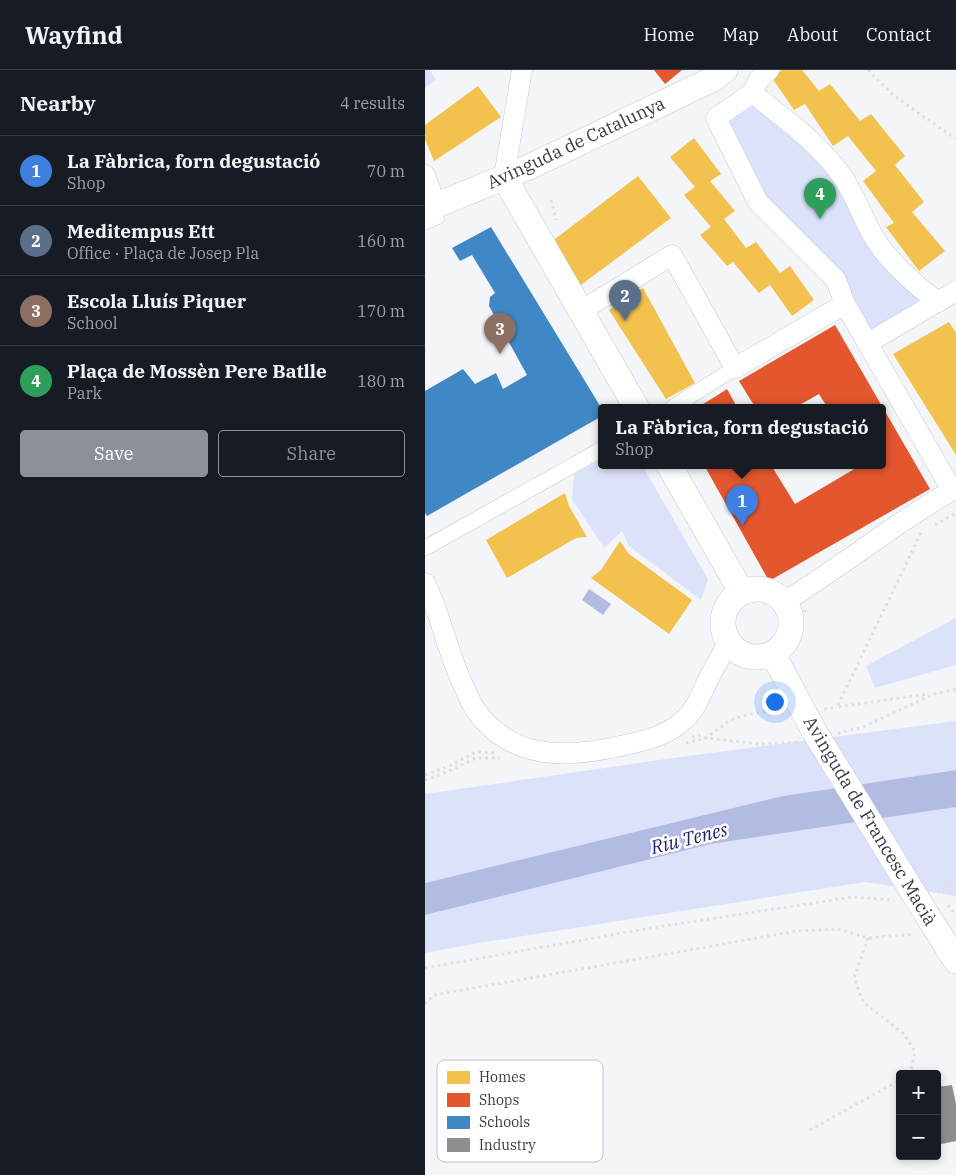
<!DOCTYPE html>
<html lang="en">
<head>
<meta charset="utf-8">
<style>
	:root { --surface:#171b24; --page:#242831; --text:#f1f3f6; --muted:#9ea1a6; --line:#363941; --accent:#8c9099 }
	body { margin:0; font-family:"IBM Plex Serif",serif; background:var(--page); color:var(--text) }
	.controls { position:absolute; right:15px; bottom:15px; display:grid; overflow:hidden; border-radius:5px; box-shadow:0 2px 8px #0003 }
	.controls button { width:45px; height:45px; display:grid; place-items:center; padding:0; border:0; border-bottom:1px solid var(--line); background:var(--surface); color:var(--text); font:25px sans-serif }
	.you { position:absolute; left:349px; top:631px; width:18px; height:18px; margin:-12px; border:4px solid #fff; border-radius:50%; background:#1a73e8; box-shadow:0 0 0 8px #1a73e833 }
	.badge { display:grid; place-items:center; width:32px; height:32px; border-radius:50%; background:var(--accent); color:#fff; font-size:16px; font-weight:700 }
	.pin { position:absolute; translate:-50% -41px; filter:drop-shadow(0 1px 2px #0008) }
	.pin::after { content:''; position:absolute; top:26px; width:18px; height:15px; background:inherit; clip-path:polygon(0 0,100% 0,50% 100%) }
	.popup { position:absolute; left:173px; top:334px; width:288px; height:65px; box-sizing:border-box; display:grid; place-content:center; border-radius:5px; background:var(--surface); filter:drop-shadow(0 1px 4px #0005); font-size:16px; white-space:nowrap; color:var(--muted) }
	.popup b { font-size:19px; color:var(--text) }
	.popup::after { content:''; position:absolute; left:50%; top:100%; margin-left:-10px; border:10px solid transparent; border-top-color:var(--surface) }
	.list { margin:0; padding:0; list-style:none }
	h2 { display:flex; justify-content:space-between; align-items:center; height:65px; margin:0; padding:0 20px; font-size:21px }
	h2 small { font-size:16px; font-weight:400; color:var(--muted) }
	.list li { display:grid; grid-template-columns:32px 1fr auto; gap:15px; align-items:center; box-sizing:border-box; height:70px; padding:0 20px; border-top:1px solid var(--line) }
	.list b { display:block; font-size:19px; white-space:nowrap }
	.list p { margin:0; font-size:16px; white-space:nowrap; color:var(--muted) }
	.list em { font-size:16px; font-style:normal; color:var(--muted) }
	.actions { display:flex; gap:10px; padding:15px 20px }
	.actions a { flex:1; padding:11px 0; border:1px solid var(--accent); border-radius:5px; text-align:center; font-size:18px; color:var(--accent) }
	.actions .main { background:var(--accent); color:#fff }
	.map { position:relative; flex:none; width:531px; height:1105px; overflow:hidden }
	header { display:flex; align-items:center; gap:30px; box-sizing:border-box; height:70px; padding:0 25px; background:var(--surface); border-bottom:1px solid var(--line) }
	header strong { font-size:24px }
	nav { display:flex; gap:28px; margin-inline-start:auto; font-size:18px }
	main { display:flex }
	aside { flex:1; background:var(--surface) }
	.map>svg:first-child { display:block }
	.green { fill:#dce2fa }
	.water { fill:#b2bce2 }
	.homes { fill:#f2c14e }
	.shops { fill:#e4572e }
	.schools { fill:#3f88c5 }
	.industry { fill:#8d8d92 }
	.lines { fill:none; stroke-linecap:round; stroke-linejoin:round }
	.service-casing { stroke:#c9cad1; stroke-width:11 }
	.pedestrian-casing { stroke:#c9cad1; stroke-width:16 }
	.minor-casing { stroke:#c9cad1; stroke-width:21 }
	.tertiary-casing { stroke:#c9cad1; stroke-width:26 }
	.path { stroke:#dedee0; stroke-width:3; stroke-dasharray:2.5 4; stroke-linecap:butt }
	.service { stroke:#fdfefe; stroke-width:10 }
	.pedestrian { stroke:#fdfefe; stroke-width:15 }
	.minor { stroke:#fdfefe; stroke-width:20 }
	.tertiary { stroke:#fdfefe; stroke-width:25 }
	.tertiary-bridge-casing { stroke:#c9cad1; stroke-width:26; stroke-linecap:butt }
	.tertiary-bridge { stroke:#fdfefe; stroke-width:25 }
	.labels { text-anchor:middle; stroke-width:5; stroke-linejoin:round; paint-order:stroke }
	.street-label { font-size:18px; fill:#393c48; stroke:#fff }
	.water-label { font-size:19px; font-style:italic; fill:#202665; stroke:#fff }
	.key { fill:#fff; stroke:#c4c4c8; stroke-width:1 }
	.key-label { font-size:14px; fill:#393c48 }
</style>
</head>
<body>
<header>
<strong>Wayfind</strong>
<nav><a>Home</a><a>Map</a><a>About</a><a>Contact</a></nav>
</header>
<main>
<aside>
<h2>Nearby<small>4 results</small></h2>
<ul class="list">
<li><span class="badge" style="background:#3f7fe0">1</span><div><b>La Fàbrica, forn degustació</b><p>Shop</p></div><em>70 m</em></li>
<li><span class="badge" style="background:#5c6f8a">2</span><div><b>Meditempus Ett</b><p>Office · Plaça de Josep Pla</p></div><em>160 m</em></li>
<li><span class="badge" style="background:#8d6e63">3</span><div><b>Escola Lluís Piquer</b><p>School</p></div><em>170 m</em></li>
<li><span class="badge" style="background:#2e9e5b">4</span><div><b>Plaça de Mossèn Pere Batlle</b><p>Park</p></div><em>180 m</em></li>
</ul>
<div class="actions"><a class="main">Save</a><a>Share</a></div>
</aside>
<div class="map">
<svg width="531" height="1105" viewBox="0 0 531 1105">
	<rect width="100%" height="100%" fill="#f4f5f9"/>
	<!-- green -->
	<path class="green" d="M0,0H5L11,10L0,18Z
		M327,23L385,68L448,165L513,232L443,273L420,234L333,132L291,48Z
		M177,389V395H217L283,509L276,530L204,476L197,461L179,478L147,429L149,404Z
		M531,548V595L450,618L441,596Z
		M531,651V700L358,726L0,813V724L248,688Z
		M531,737V826L440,812L48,874L0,883V845L286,774Z"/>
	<!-- water -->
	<path class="water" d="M164,519L186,534L178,545L157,530Z
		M531,700V737L286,774L0,845V813L358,726Z"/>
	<!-- homes -->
	<path class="homes" d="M357,0H377L394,21L405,14L435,51L446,44L480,86L470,95L499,132L487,142L520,181L494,201L461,157L469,153L438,111L451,101L423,66L408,76L380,34L369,40L347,8Z
		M53,16L76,47L9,91L0,69V55Z
		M269,68L296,104L285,111L310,141L299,149L321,178L331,172L355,203L365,196L389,230L367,246L345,215L334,223L308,192L302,196L275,165L286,157L259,125L270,117L245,87Z
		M213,106L246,148L156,215L126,172Z
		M218,218L270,313L241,329L184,240Z
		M524,252L531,263V385L468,284Z
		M140,423L144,436L162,467L151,468L82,508L61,470Z
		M195,471L204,484L267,530L244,564L166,508L176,500Z"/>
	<!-- shops -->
	<path class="shops" d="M229,0H257L240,14Z
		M410,255L505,419L344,511L279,395H346L370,434L436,395H457V337H402L394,324L371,337H330L314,311Z
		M302,319L312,337H273L288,328Z"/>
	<!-- schools -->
	<path class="schools" d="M66,157L177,339V346L2,446L0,443V321L38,299L50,314L71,303L78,319L102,305L64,236L65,227L70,223L47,185L35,191L27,178Z"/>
	<!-- industry -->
	<path class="industry" d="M527,1015L531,1034V1071L512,1075V1017Z"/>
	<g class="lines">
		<!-- service casing -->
		<g class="service-casing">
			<path id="service" d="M0,155L14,149L11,136"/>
		</g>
		<!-- pedestrian casing -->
		<g class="pedestrian-casing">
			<path id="pedestrian" d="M248,337L310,298
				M0,478L177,379"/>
		</g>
		<!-- minor casing -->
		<g class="minor-casing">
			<path id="minor" d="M327,23L334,9L344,0
				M0,105L11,136
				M79,107L97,0
				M513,232C490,215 461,189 447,164C437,146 430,126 419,109C395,74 360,49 327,23L291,48L333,132L411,210L420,234L527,420
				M156,241L247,185L310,298L420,234
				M443,273L531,221
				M0,513C17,547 23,585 40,619C43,626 46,633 50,639C86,692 145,688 200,675C223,670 244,665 261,648C271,639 276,624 282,612C289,598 296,585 304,573
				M359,532C418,496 471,452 531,418"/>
		</g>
		<!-- tertiary casing -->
		<g class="tertiary-casing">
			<path id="tertiary" d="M79,107L211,337
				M0,140L104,97L286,10L300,0
				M244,395L317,523
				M298 553a34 34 0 1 1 68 0a34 34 0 1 1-68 0Z
				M348,584L389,661
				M486,819L531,891"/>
		</g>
		<!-- path -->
		<path class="path" d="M443,0L468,25L531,69
			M126,130L131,150
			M510,455L531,443
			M496,463L412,637L504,624
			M370,580L373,559L380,540
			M399,639L412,637
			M413,663L438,657L509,624L531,619
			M267,667L276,665L281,668L336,674L373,672
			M261,673L281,668L305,650L329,643L355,641
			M0,705L26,695L51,682L69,683
			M0,710L15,705L51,688H75
			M512,822L531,812
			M523,835L531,845
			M443,868L429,908L438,932L479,964L490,982L485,1004
			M0,898L220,859L427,827L469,830
			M0,934L9,925L372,861L413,859L443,868L490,864
			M385,1060L475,1010"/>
		<!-- service -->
		<use href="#service" class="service"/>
		<!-- pedestrian -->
		<use href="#pedestrian" class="pedestrian"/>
		<!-- minor -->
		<use href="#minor" class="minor"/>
		<!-- tertiary -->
		<use href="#tertiary" class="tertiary"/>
		<!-- tertiary-bridge casing -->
		<g class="tertiary-bridge-casing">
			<path id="tertiary-bridge" d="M389,661L486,819"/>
		</g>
		<!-- tertiary-bridge -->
		<use href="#tertiary-bridge" class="tertiary-bridge"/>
	</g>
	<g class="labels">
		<!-- street labels -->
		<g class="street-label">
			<text transform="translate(151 73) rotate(-25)" y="6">Avinguda de Catalunya</text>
			<text transform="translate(445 751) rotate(59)" y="6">Avinguda de Francesc Macià</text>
		</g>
		<!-- water labels -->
		<g class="water-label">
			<text transform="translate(264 768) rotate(-14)" y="7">Riu Tenes</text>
		</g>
	</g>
	<!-- legend -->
	<rect x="12" y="990" width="166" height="102" rx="8" class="key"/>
	<rect x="22" y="1001" width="23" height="13" fill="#f2c14e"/>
	<rect x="22" y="1023" width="23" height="14" fill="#e4572e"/>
	<rect x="22" y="1046" width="23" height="13" fill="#3f88c5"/>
	<rect x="22" y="1068" width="23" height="14" fill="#8d8d92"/>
	<g class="key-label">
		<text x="54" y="1012">Homes</text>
		<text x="54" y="1035">Shops</text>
		<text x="54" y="1057">Schools</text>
		<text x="54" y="1080">Industry</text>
	</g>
</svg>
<div class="controls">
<button>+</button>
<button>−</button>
</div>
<div class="you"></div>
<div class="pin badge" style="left:317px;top:456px;background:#3f7fe0">1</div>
<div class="popup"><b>La Fàbrica, forn degustació</b>Shop</div>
<div class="pin badge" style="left:200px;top:251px;background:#5c6f8a">2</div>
<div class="pin badge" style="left:75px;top:284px;background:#8d6e63">3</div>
<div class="pin badge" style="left:395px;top:149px;background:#2e9e5b">4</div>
</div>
</main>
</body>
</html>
